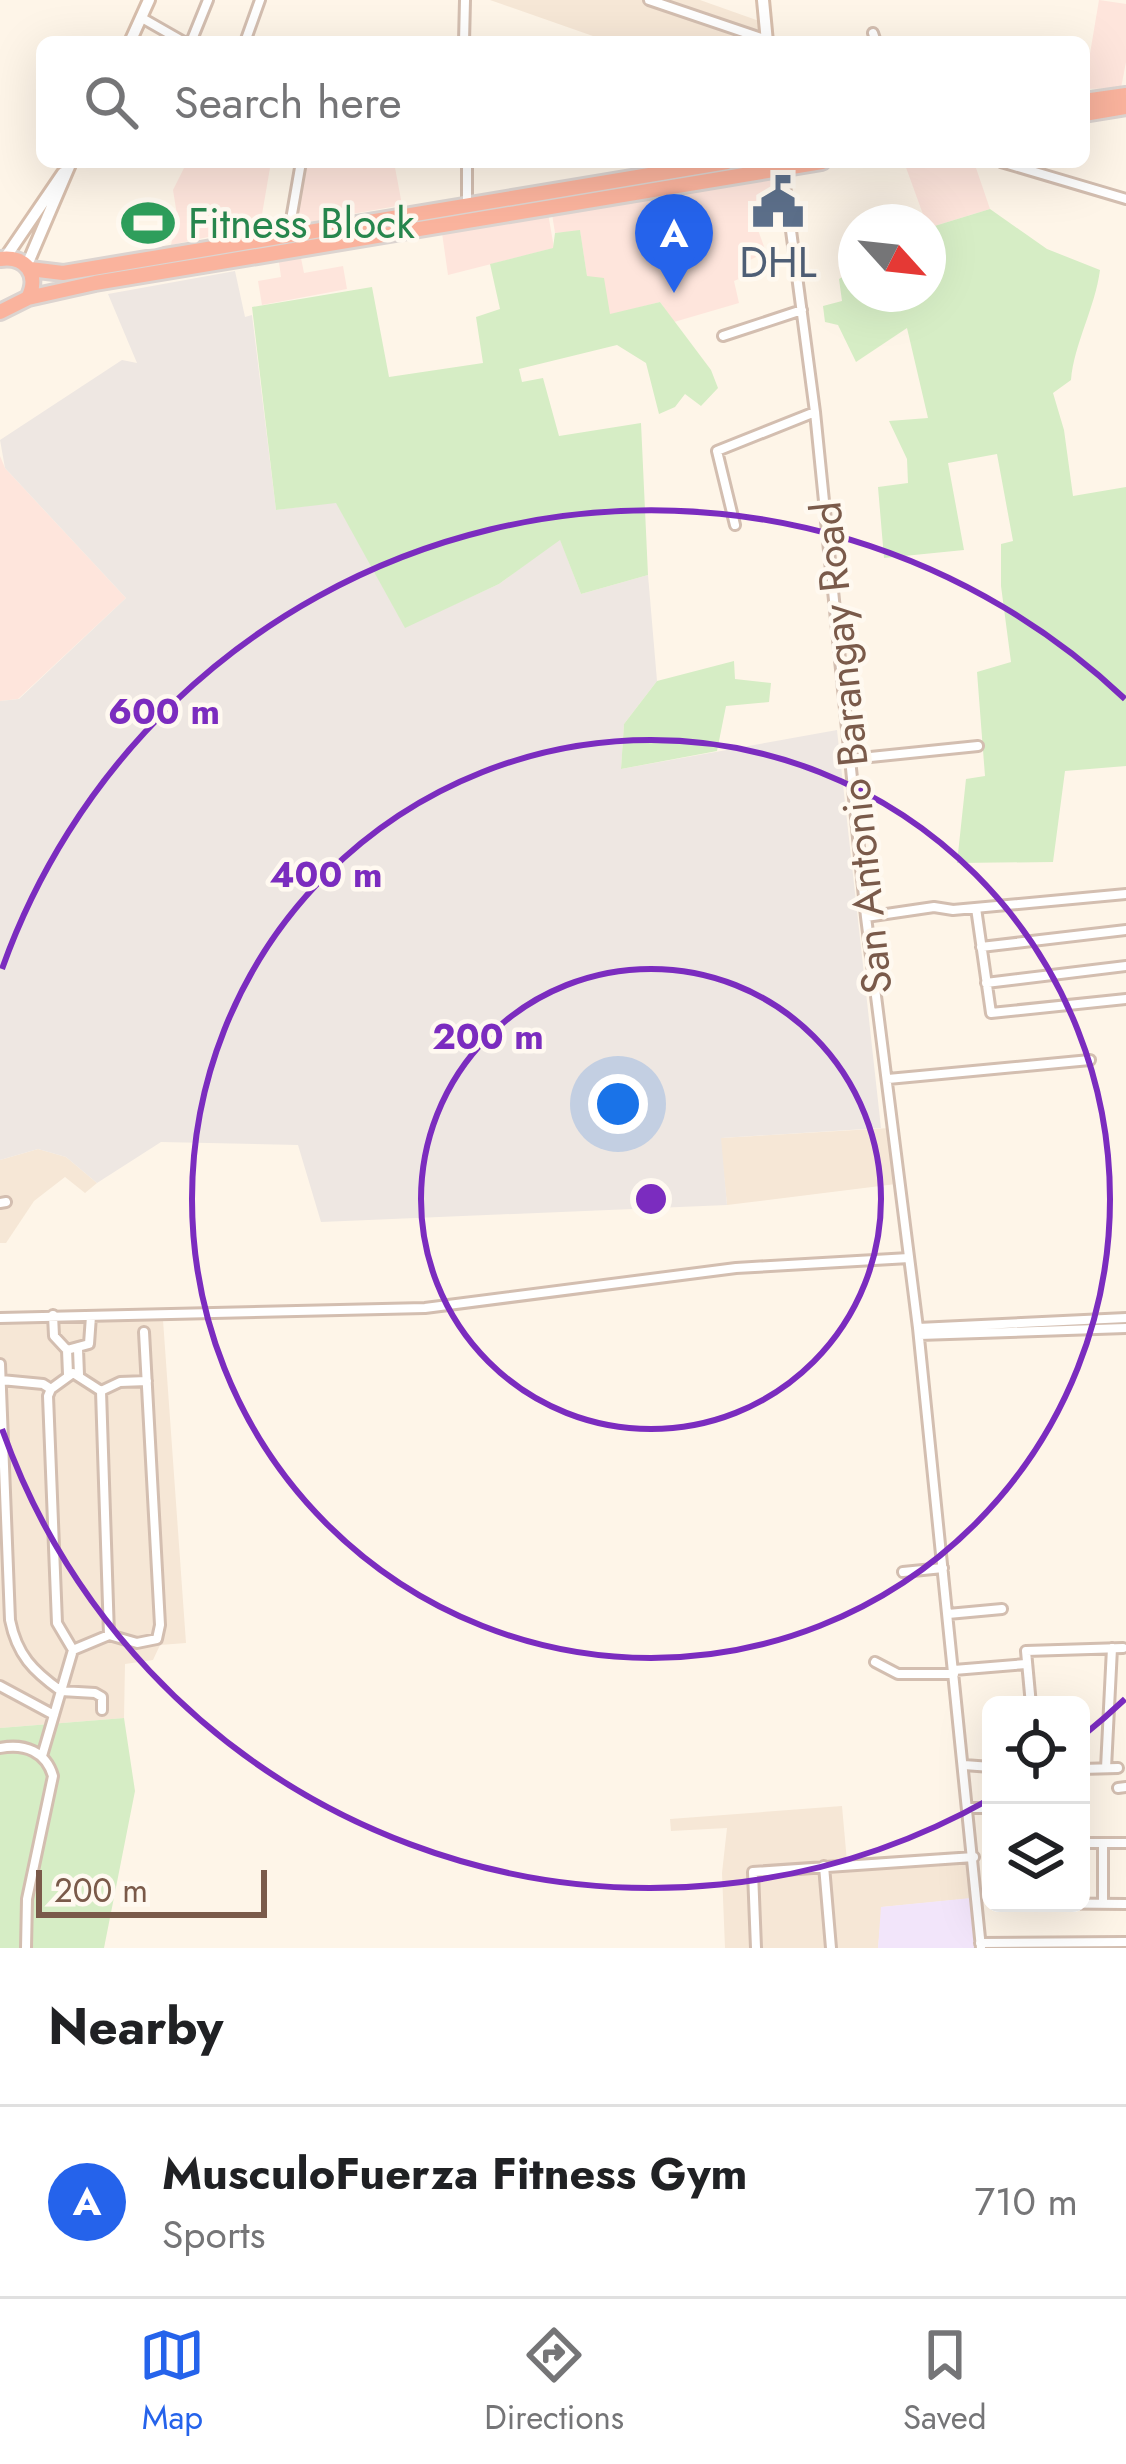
<!DOCTYPE html>
<html lang="en">
<head>
<meta charset="utf-8">
<style>
	:root { --surface:#fff; --page:#f6f6f6; --text:#202124; --muted:#757577; --line:#e0e0e0; --accent:#2563eb }
	body { margin:0; font-family:Jost,sans-serif; background:var(--page); color:var(--text) }
	.controls { position:absolute; right:36px; bottom:36px; display:grid; overflow:hidden; border-radius:18px; box-shadow:0 12px 48px #0002 }
	.controls button { width:108px; height:108px; display:grid; place-items:center; padding:0; border:0; border-bottom:3px solid var(--line); background:var(--surface); color:var(--text); font:60px sans-serif }
	.compass { position:absolute; left:838px; top:204px; width:108px; height:108px; border-radius:50%; background:var(--surface); box-shadow:0 12px 48px #0002; rotate:117deg }
	.scale { position:absolute; left:36px; bottom:30px; width:231px; box-sizing:border-box; padding-left:12px; border:6px solid #7a5a4a; border-top:0; font-size:33px; line-height:42px; white-space:nowrap; color:#7a5a4a; -webkit-text-stroke:9px #fff9f0; paint-order:stroke }
	.you { position:absolute; left:618px; top:1104px; width:42px; height:42px; margin:-30px; border:9px solid #fff; border-radius:50%; background:#1a73e8; box-shadow:0 0 0 18px #1a73e833 }
	.badge { display:grid; place-items:center; width:78px; height:78px; border-radius:50%; background:var(--accent); color:#fff; font-size:39px; font-weight:700 }
	.pin { position:absolute; translate:-50% -99px; filter:drop-shadow(0 3px 6px #0008) }
	.pin::after { content:''; position:absolute; top:63px; width:42px; height:36px; background:inherit; clip-path:polygon(0 0,100% 0,50% 100%) }
	.list { margin:0; padding:0; list-style:none }
	h2 { display:flex; justify-content:space-between; align-items:center; height:156px; margin:0; padding:0 48px; font-size:51px }
	h2 small { font-size:39px; font-weight:400; color:var(--muted) }
	.list li { display:grid; grid-template-columns:78px 1fr auto; gap:36px; align-items:center; box-sizing:border-box; height:192px; padding:0 48px; border-top:3px solid var(--line) }
	.list b { display:block; font-size:45px; white-space:nowrap }
	.list p { margin:0; font-size:39px; white-space:nowrap; color:var(--muted) }
	.list em { font-size:39px; font-style:normal; color:var(--muted) }
	.icon { flex:none; width:66px; height:66px; fill:none; stroke:currentColor; stroke-width:2; stroke-linecap:round; stroke-linejoin:round }
	.map { position:relative; flex:none; width:1126px; height:1948px; overflow:hidden }
	.search { position:absolute; background:var(--surface); box-shadow:0 12px 48px #0002; left:36px; right:36px; top:36px; height:132px; display:flex; align-items:center; gap:30px; box-sizing:border-box; padding:0 42px; border-radius:18px; color:var(--muted); font-size:45px }
	.sheet { height:348px; background:var(--surface) }
	nav { display:flex; justify-content:space-around; align-items:center; box-sizing:border-box; height:168px; border-top:3px solid var(--line); background:var(--surface); font-size:33px; color:var(--muted) }
	nav a { display:grid; justify-items:center; gap:6px }
	nav .on { color:var(--accent) }
	.map>svg:first-child { display:block }
	.residential { fill:#f6e7d6 }
	.commercial { fill:#fee5dc }
	.industrial { fill:#eee7e2 }
	.education { fill:#f2e5fa }
	.green { fill:#d6edc5 }
	.lines { fill:none; stroke-linecap:round; stroke-linejoin:round }
	.street-casing { stroke:#d3beb0; stroke-width:14 }
	.secondary-casing { stroke:#d7beac; stroke-width:16 }
	.highway-casing { stroke:#dcd4d0; stroke-width:20 }
	.street { stroke:#fff; stroke-width:8 }
	.secondary { stroke:#fff; stroke-width:10 }
	.highway { stroke:#fab39d; stroke-width:14 }
	.ring { fill:none; stroke:#7b2cbf; stroke-width:6 }
	.labels { text-anchor:middle; stroke-width:9; stroke-linejoin:round; paint-order:stroke }
	.leisure-label { font-size:42px; fill:#27864d; stroke:#fff9f0; text-anchor:start }
	.service-label { font-size:42px; fill:#4e5e75; stroke:#fff9f0 }
	.street-label { font-size:42px; fill:#7a5a4a; stroke:#fff9f0 }
	.centre { fill:#7b2cbf; stroke:#fff9f0; stroke-width:6 }
	.ring-label { font-size:36px; text-anchor:middle; font-weight:bold; fill:#7b2cbf; stroke:#fff9f0; stroke-width:9; stroke-linejoin:round; paint-order:stroke }
</style>
</head>
<body>
<div class="map">
<svg width="1126" height="1948" viewBox="0 0 1126 1948">
	<rect width="100%" height="100%" fill="#fef5e8"/>
	<!-- residential -->
	<path class="residential" d="M490,0H700L762,22L764,42H610Z
		M890,1128L896,1184L727,1205L720,1138Z
		M38,1149L66,1157L97,1183L85,1193L65,1177L34,1201L6,1243H0V1160Z
		M0,1320H163L186,1643L160,1645L153,1660L125,1664L124,1718L0,1728Z
		M842,1806L847,1862L971,1856L975,1898L882,1907L878,1948H725L722,1873L727,1828L671,1831L670,1819Z"/>
	<!-- commercial -->
	<path class="commercial" d="M1099,0L1126,4V62L1121,88L1084,89Z
		M187,162H271L260,226L171,245L177,215L173,190Z
		M305,162H394L402,205L297,224Z
		M904,162H974L990,209L928,228Z
		M780,175L787,218L758,230L766,252L744,263L748,275L734,281L739,303L674,322L660,302L610,315L587,277L580,231L555,233L552,214Z
		M548,213L554,248L448,275L442,233Z
		M301,258L304,273L343,266L347,289L262,305L258,281L281,277L279,262Z
		M0,456L5,468L126,598L18,699L0,701Z"/>
	<!-- industrial -->
	<path class="industrial" d="M235,271L245,317L252,315L276,510L336,502L405,627L499,584L560,539L581,594L648,575L657,681L624,724L621,769L837,730L881,1128L721,1138L727,1205L321,1222L298,1145L161,1142L97,1183L66,1157L38,1149L0,1160V701L19,699L126,598L5,468L0,440L122,360L137,363L108,294Z"/>
	<!-- education -->
	<path class="education" d="M971,1898L976,1948H878L881,1907Z"/>
	<!-- green -->
	<path class="green" d="M990,209L1047,249L1100,270C1095,308 1074,344 1071,380L1053,393L1064,430L1073,496L1126,487V766L1065,771L1053,862L957,863L966,779L985,776L977,672L1011,662L1001,586V544L1013,541L997,454L948,463L964,550L884,558L878,487L908,483L907,459L889,421L928,418L907,328L856,362L838,325L825,322L823,306L842,301L839,279L856,269V294H928V228Z
		M580,230L587,276L604,278L610,314L660,302L711,370L718,388L701,406L685,394L675,407L659,414L646,363L617,345L519,369L522,382L543,378L559,436L641,423L648,575L581,594L560,540L499,584L405,628L336,503L276,510L252,307L372,287L389,377L483,363L476,317L500,309L490,264L553,248L555,233Z
		M734,661L735,679L771,683L769,702L726,706L717,751L621,769L624,724L657,681Z
		M124,1718L135,1791L104,1948H0V1728Z"/>
	<g class="lines">
		<!-- street casing -->
		<g class="street-casing">
			<path id="street" d="M649,0L767,40
				M142,18L184,42
				M873,33L876,42
				M191,42L208,0
				M245,42L260,0
				M464,42L465,0
				M467,162V208
				M1001,162L1126,199
				M783,170L815,412L866,917L918,1328L981,1948
				M288,237L301,162
				M723,336L802,310
				M735,525L717,451L815,412
				M851,759L978,746
				M976,908L991,1013L1126,999
				M866,917L934,907L953,910L1126,894
				M981,947L1126,930
				M986,983L1126,966
				M888,1079L1090,1060
				M0,1203L6,1202
				M53,1315L54,1336L67,1350L89,1344L91,1316
				M0,1318L425,1308L736,1268L909,1258
				M918,1328L1126,1318
				M919,1335L1126,1328
				M78,1349L79,1375
				M67,1350L68,1374
				M0,1364L10,1620C17,1655 33,1671 61,1691L73,1650
				M1,1380L43,1384L51,1389
				M101,1391L73,1373L51,1389L48,1396L57,1623L73,1650L109,1635L137,1643L157,1639L160,1625L144,1332
				M101,1391L109,1635
				M101,1391L120,1382L147,1381
				M903,1572L943,1568
				M948,1614L1002,1609
				M875,1662L898,1674H954
				M954,1670L1026,1664
				M0,1686L54,1715
				M1031,1705L1026,1651L1123,1648
				M0,1748C25,1743 46,1752 53,1776L27,1899L26,1948
				M42,1756L61,1691L95,1693L102,1697V1710
				M964,1765L991,1767
				M1106,1768L1112,1648
				M1081,1769L1118,1768
				M1118,1788L1126,1787
				M969,1808H991
				M1081,1843H1126
				M824,1866L831,1948
				M1011,1903L1126,1904
				M1103,1904V1843
				M980,1943L1126,1942
				M756,1948L753,1872L974,1857"/>
		</g>
		<!-- secondary casing -->
		<g class="secondary-casing">
			<path id="secondary" d="M763,0L767,42
				M130,42L149,0
				M5,258L63,173
				M27,265L71,162"/>
		</g>
		<!-- highway casing -->
		<g class="highway-casing">
			<path id="highway" d="M1084,101L1126,95
				M1084,114L1126,107
				M0,259C26,255 40,275 28,298
				M30,269L63,273L727,162
				M0,312L28,298L95,283L822,162"/>
		</g>
		<!-- street -->
		<use href="#street" class="street"/>
		<!-- secondary -->
		<use href="#secondary" class="secondary"/>
		<!-- highway -->
		<use href="#highway" class="highway"/>
	</g>
	<!-- distance rings -->
	<g class="ring">
		<circle cx="651" cy="1199" r="230"/>
		<circle cx="651" cy="1199" r="459"/>
		<path d="M1125 1699A689 689 0 0 1 1085 1734M990 1799A689 689 0 0 1 2 1429M2 969A689 689 0 0 1 1125 699"/>
	</g>
	<!-- icons -->
	<defs>
		<g id="civic-bare" transform="scale(4.14)"><path d="M-.6-6.5H3V-4.5H.6V-3L4-1V1h2V6H-6V1h2V-1L-.6-3ZM-1.2 2.5V6h2.4V2.5Z" fill="#5c6f8a" stroke="#fff9f0" stroke-width="2.5" paint-order="stroke"/></g>
		<g id="stadium-bare" transform="scale(4.14)"><path d="M0-5a6.5 5 0 1 0 0 10a6.5 5 0 1 0 0-10ZM-3.5-1.8h7v3.6h-7Z" fill="#2e9e5b" stroke="#fff9f0" stroke-width="2.5" paint-order="stroke"/></g>
	</defs>
	<g fill-rule="evenodd">
		<use href="#civic-bare" x="778" y="202"/>
		<use href="#stadium-bare" x="148" y="223"/>
	</g>
	<g class="labels">
		<!-- leisure labels -->
		<g class="leisure-label">
			<text x="188" y="238">Fitness Block</text>
		</g>
		<!-- service labels -->
		<g class="service-label">
			<text x="778" y="277">DHL</text>
		</g>
		<!-- street labels -->
		<g class="street-label">
			<text transform="translate(851 748) rotate(-96)" y="15">San Antonio Barangay Road</text>
		</g>
	</g>
	<circle cx="651" cy="1199" r="18" class="centre"/>
	<g class="ring-label">
		<text x="164" y="724">600 m</text>
		<text x="326" y="887">400 m</text>
		<text x="488" y="1049">200 m</text>
	</g>
</svg>
<div class="controls">
<button><svg class="icon" aria-label="locate" viewBox="0 0 24 24"><circle cx="12" cy="12" r="6"/><path d="M12 2v4M12 18v4M2 12h4M18 12h4"/></svg></button>
<button><svg class="icon" aria-label="layers" viewBox="0 0 24 24"><path d="M12 4l9 5-9 5-9-5zM3 14l9 5 9-5"/></svg></button>
</div>
<svg class="compass" viewBox="-18 -18 36 36"><path d="M0-13l5 13h-10z" fill="#e53935"/><path d="M0 13l5-13h-10z" fill="#757577"/></svg>
<div class="scale">200 m</div>
<div class="you"></div>
<div class="pin badge" style="left:674px;top:293px">A</div>
<div class="search"><svg class="icon" aria-label="search" viewBox="0 0 24 24"><circle cx="10" cy="10" r="6"/><path d="M15 15l6 6"/></svg>Search here</div>
</div>
<section class="sheet">
<h2>Nearby<small></small></h2>
<ul class="list">
<li><span class="badge">A</span><div><b>MusculoFuerza Fitness Gym</b><p>Sports</p></div><em>710 m</em></li>
</ul>
</section>
<nav>
<a class="on"><svg class="icon" aria-label="map" viewBox="0 0 24 24"><path d="M3 6l6-2 6 2 6-2v14l-6 2-6-2-6 2zM9 4v14M15 6v14"/></svg>Map</a>
<a><svg class="icon" aria-label="directions" viewBox="0 0 24 24"><path d="M12 3l9 9-9 9-9-9zM9 14v-3h6M13 9l2 2-2 2"/></svg>Directions</a>
<a><svg class="icon" aria-label="saved" viewBox="0 0 24 24"><path d="M7 4h10v16l-5-4-5 4z"/></svg>Saved</a>
</nav>
</body>
</html>
